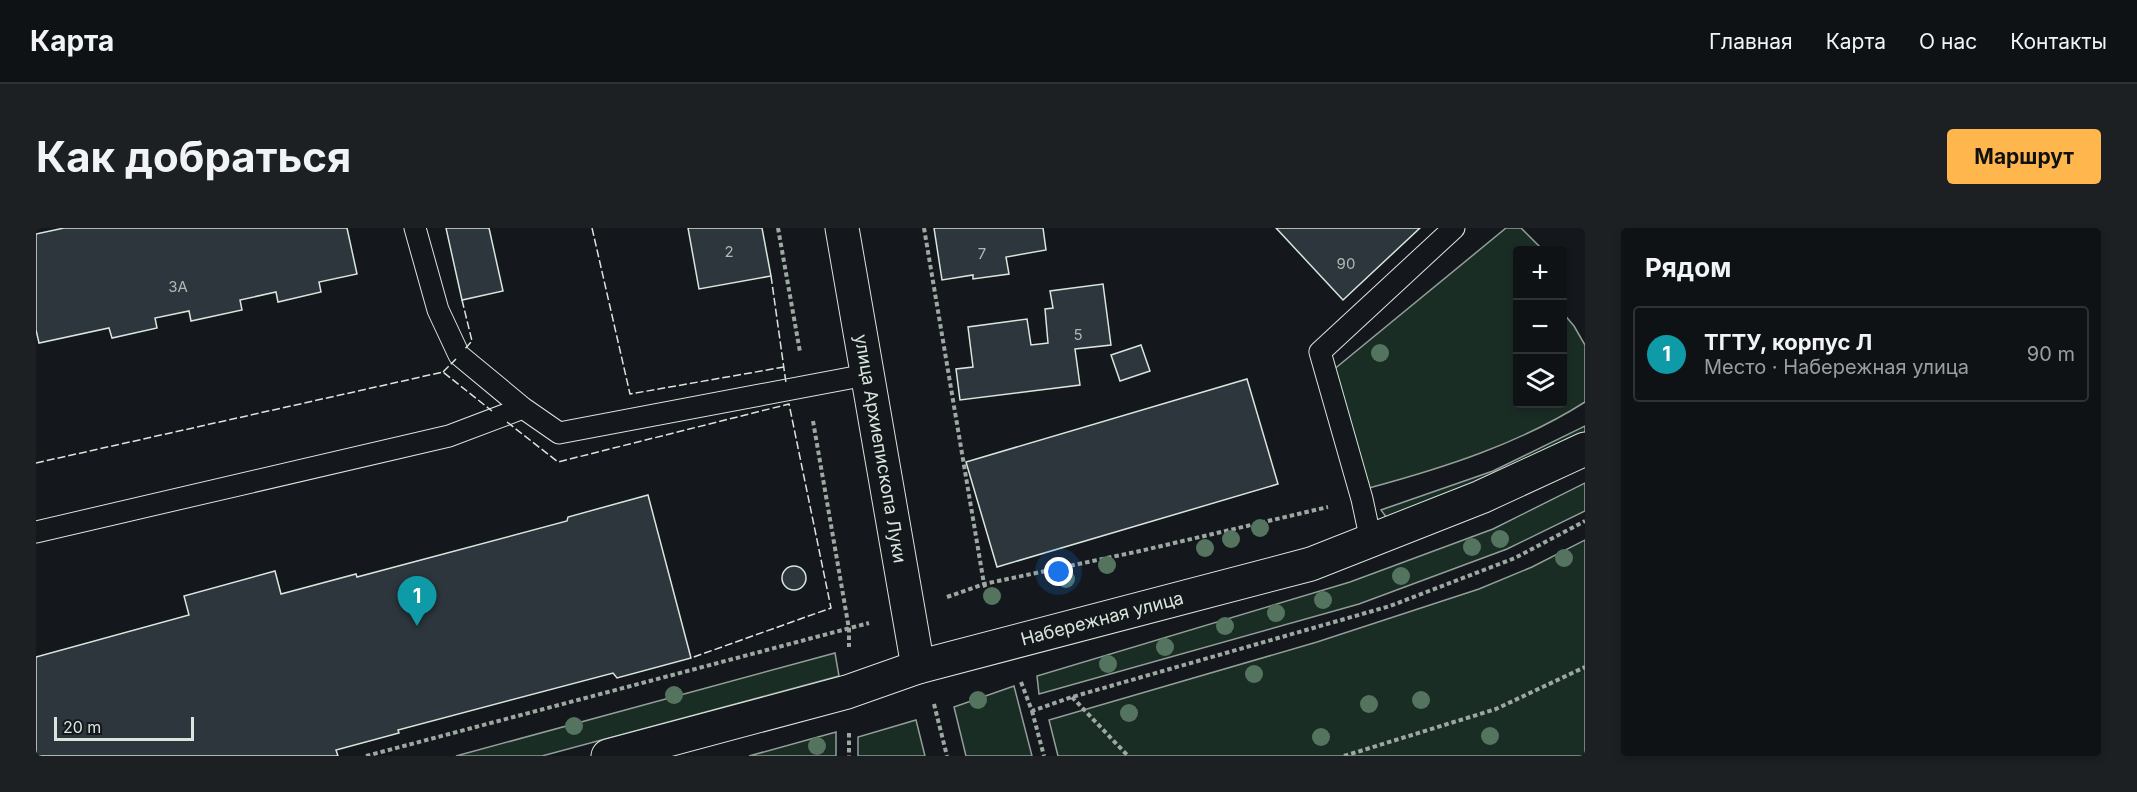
<!DOCTYPE html>
<html lang="ru">
<head>
<meta charset="utf-8">
<style>
	:root { --surface:#0f1215; --page:#1d2022; --text:#f1f3f6; --muted:#9b9ea0; --line:#2f3234; --accent:#ffb74d }
	body { margin:0; font-family:Inter,sans-serif; background:var(--page); color:var(--text) }
	.controls { position:absolute; right:18px; top:18px; display:grid; overflow:hidden; border-radius:6px; box-shadow:0 3px 9px #0003 }
	.controls button { width:54px; height:54px; display:grid; place-items:center; padding:0; border:0; border-bottom:2px solid var(--line); background:var(--surface); color:var(--text); font:30px sans-serif }
	.scale { position:absolute; left:18px; bottom:15px; width:140px; box-sizing:border-box; padding-left:6px; border:3px solid #d8e6dc; border-top:0; font-size:16px; line-height:21px; white-space:nowrap; color:#d8e6dc; -webkit-text-stroke:4px #14181c; paint-order:stroke }
	.you { position:absolute; left:1023px; top:344px; width:21px; height:21px; margin:-15px; border:4px solid #fff; border-radius:50%; background:#1a73e8; box-shadow:0 0 0 9px #1a73e833 }
	.badge { display:grid; place-items:center; width:39px; height:39px; border-radius:50%; background:var(--accent); color:#fff; font-size:20px; font-weight:700 }
	.pin { position:absolute; translate:-50% -50px; filter:drop-shadow(0 2px 3px #0008) }
	.pin::after { content:''; position:absolute; top:32px; width:21px; height:18px; background:inherit; clip-path:polygon(0 0,100% 0,50% 100%) }
	.list { margin:0; padding:0; list-style:none }
	h2 { display:flex; justify-content:space-between; align-items:center; height:78px; margin:0; padding:0 24px; font-size:26px }
	h2 small { font-size:20px; font-weight:400; color:var(--muted) }
	.list li { display:grid; grid-template-columns:39px 1fr auto; gap:18px; align-items:center; box-sizing:border-box; height:96px; margin:0 12px 12px; padding:0 12px; border:2px solid var(--line); border-radius:6px }
	.list b { display:block; font-size:22px; white-space:nowrap }
	.list p { margin:0; font-size:20px; white-space:nowrap; color:var(--muted) }
	.list em { font-size:20px; font-style:normal; color:var(--muted) }
	.icon { flex:none; width:33px; height:33px; fill:none; stroke:currentColor; stroke-width:2; stroke-linecap:round; stroke-linejoin:round }
	.map { position:relative; flex:none; width:1549px; height:528px; overflow:hidden; border-radius:6px }
	header { display:flex; align-items:center; gap:36px; box-sizing:border-box; height:84px; padding:0 30px; background:var(--surface); border-bottom:2px solid var(--line) }
	header strong { font-size:28px }
	nav { display:flex; gap:33px; margin-inline-start:auto; font-size:21px }
	.intro { display:flex; align-items:center; justify-content:space-between; box-sizing:border-box; height:144px; padding:0 36px }
	h1 { margin:0; font-size:42px }
	.button { padding:15px 27px; border-radius:6px; background:var(--accent); color:#111; font-size:21px; font-weight:700 }
	main { display:flex; gap:36px; padding:0 36px }
	aside { flex:1; background:var(--surface); border-radius:6px; box-shadow:0 3px 9px #0003 }
	.map>svg:first-child { display:block }
	.green { fill:#1a2d24; stroke:#939e99; stroke-width:1.5 }
	.building { fill:#2c363c; stroke:#d8e6dc; stroke-width:1.5 }
	.lines { fill:none; stroke-linecap:round; stroke-linejoin:round }
	.lane-casing { stroke:#d8e6dc; stroke-width:23 }
	.street-casing { stroke:#d8e6dc; stroke-width:35 }
	.path { stroke:#9da8a2; stroke-width:4; stroke-dasharray:4.5 3; stroke-linecap:butt }
	.lane { stroke:#14181c; stroke-width:21 }
	.street { stroke:#14181c; stroke-width:33 }
	.fence { stroke:#d8e6dc; stroke-width:1.5; stroke-dasharray:8 3; stroke-linecap:butt }
	.tree { fill:#55745f }
	.labels { text-anchor:middle; stroke-width:4.5; stroke-linejoin:round; paint-order:stroke }
	.number-label { font-size:15px; fill:#adbab4 }
	.street-label { font-size:18px; fill:#d8e6dc; stroke:#14181c }
</style>
</head>
<body>
<header>
<strong>Карта</strong>
<nav><a>Главная</a><a>Карта</a><a>О нас</a><a>Контакты</a></nav>
</header>
<div class="intro"><h1>Как добраться</h1><a class="button">Маршрут</a></div>
<main>
<div class="map">
<svg width="1549" height="528" viewBox="0 0 1549 528">
	<rect width="100%" height="100%" fill="#14181c"/>
	<!-- green -->
	<path class="green" d="M1470,0H1485L1507,22H1482V176H1526L1527,85L1538,98L1549,117V174C1483,216 1407,240 1333,260L1296,143Z
		M1549,198V213L1353,293L1345,282L1457,243Z
		M1549,255V283L1471,321L1323,376L1003,466L1001,448L1314,354L1457,301Z
		M1549,312V528H1022L1013,492L1281,414L1443,361L1496,339Z
		M799,425L803,448L506,528H420Z
		M978,458L996,528H930L918,479Z
		M880,492L889,528H822V509Z
		M800,504V528H713Z"/>
	<!-- building -->
	<path class="building" d="M28,0H311L321,46L283,54L285,64L242,74L240,64L204,72L206,82L155,93L153,83L119,90L121,100L76,110L73,100L3,115L0,102V6Z
		M410,0H453L467,63L426,72Z
		M652,0H726L735,48L663,61Z
		M898,0H1007L1010,22L970,29L973,46L937,51V47L906,52Z
		M1240,0H1384L1307,72Z
		M1067,56L1075,117L1039,121L1044,157L924,172L920,141L937,139L932,99L991,91L995,117L1012,115L1009,81L1017,80L1014,63Z
		M1105,117L1114,143L1084,153L1075,127Z
		M1211,151L1242,256L961,339L930,234Z
		M612,267L655,430L581,450L577,445L362,502L363,505L300,522L302,528H0V429L153,387L148,368L239,343L245,366L320,346L321,349L531,293L532,289Z
		M746 350a12 12 0 1 1 24 0a12 12 0 1 1-24 0Z"/>
	<g class="lines">
		<!-- lane casing -->
		<g class="lane-casing">
			<path id="lane" d="M379,0L402,82L423,127L487,180
				M0,304L413,208L487,180L523,205L830,147
				M1335,313L1326,271L1284,124L1418,0"/>
		</g>
		<!-- street casing -->
		<g class="street-casing">
			<g id="street">
				<path id="s1" d="M806,0L882,439"/>
				<path id="s2" d="M572,528L811,464L882,439L1275,336L1445,269L1549,221"/>
			</g>
		</g>
		<!-- path -->
		<path class="path" d="M742,0L764,124
			M888,0L948,356L956,376
			M777,193L813,401V419
			M911,369L948,356L1104,323L1292,279
			M985,454L996,483L1036,469L1354,378L1479,330L1549,293
			M1036,469L1092,528
			M898,476L911,528
			M996,483L1008,528
			M813,505V528
			M330,528L833,395
			M1308,528L1460,481L1549,439"/>
		<!-- lane -->
		<use href="#lane" class="lane"/>
		<!-- street -->
		<use href="#street" class="street"/>
		<!-- fence -->
		<path class="fence" d="M556,0L594,166L748,139
			M735,48L750,155
			M426,72L436,113L428,122
			M407,144L420,131
			M471,194L522,234L753,176L795,380L655,430
			M0,235L407,144L456,183"/>
	</g>
	<!-- trees -->
	<g class="tree">
		<circle cx="1344" cy="125" r="9"/>
		<circle cx="1224" cy="300" r="9"/>
		<circle cx="1195" cy="311" r="9"/>
		<circle cx="1464" cy="311" r="9"/>
		<circle cx="1436" cy="319" r="9"/>
		<circle cx="1169" cy="320" r="9"/>
		<circle cx="1528" cy="330" r="9"/>
		<circle cx="1071" cy="337" r="9"/>
		<circle cx="1365" cy="348" r="9"/>
		<circle cx="1030" cy="351" r="9"/>
		<circle cx="956" cy="368" r="9"/>
		<circle cx="1287" cy="372" r="9"/>
		<circle cx="1240" cy="385" r="9"/>
		<circle cx="1189" cy="398" r="9"/>
		<circle cx="1129" cy="419" r="9"/>
		<circle cx="1072" cy="436" r="9"/>
		<circle cx="1218" cy="446" r="9"/>
		<circle cx="638" cy="467" r="9"/>
		<circle cx="942" cy="472" r="9"/>
		<circle cx="1385" cy="472" r="9"/>
		<circle cx="1333" cy="476" r="9"/>
		<circle cx="1093" cy="485" r="9"/>
		<circle cx="538" cy="498" r="9"/>
		<circle cx="1454" cy="508" r="9"/>
		<circle cx="1285" cy="509" r="9"/>
		<circle cx="781" cy="518" r="9"/>
	</g>
	<g class="labels">
		<!-- number labels -->
		<g class="number-label">
			<text x="693" y="29">2</text>
			<text x="946" y="31">7</text>
			<text x="1310" y="41">90</text>
			<text x="142" y="64">3А</text>
			<text x="1042" y="112">5</text>
		</g>
		<!-- street labels -->
		<g class="street-label">
			<text dy="6" stroke="none"><textPath href="#s1" startOffset="224">улица Архиепископа Луки</textPath></text>
			<text dy="6" stroke="none"><textPath href="#s2" startOffset="513">Набережная улица</textPath></text>
		</g>
	</g>
</svg>
<div class="controls">
<button>+</button>
<button>−</button>
<button><svg class="icon" aria-label="layers" viewBox="0 0 24 24"><path d="M12 4l9 5-9 5-9-5zM3 14l9 5 9-5"/></svg></button>
</div>
<div class="scale">20 m</div>
<div class="you"></div>
<div class="pin badge" style="left:381px;top:398px;background:#0f9aa8">1</div>
</div>
<aside>
<h2>Рядом<small></small></h2>
<ul class="list">
<li><span class="badge" style="background:#0f9aa8">1</span><div><b>ТГТУ, корпус Л</b><p>Место · Набережная улица</p></div><em>90 m</em></li>
</ul>
</aside>
</main>
</body>
</html>
